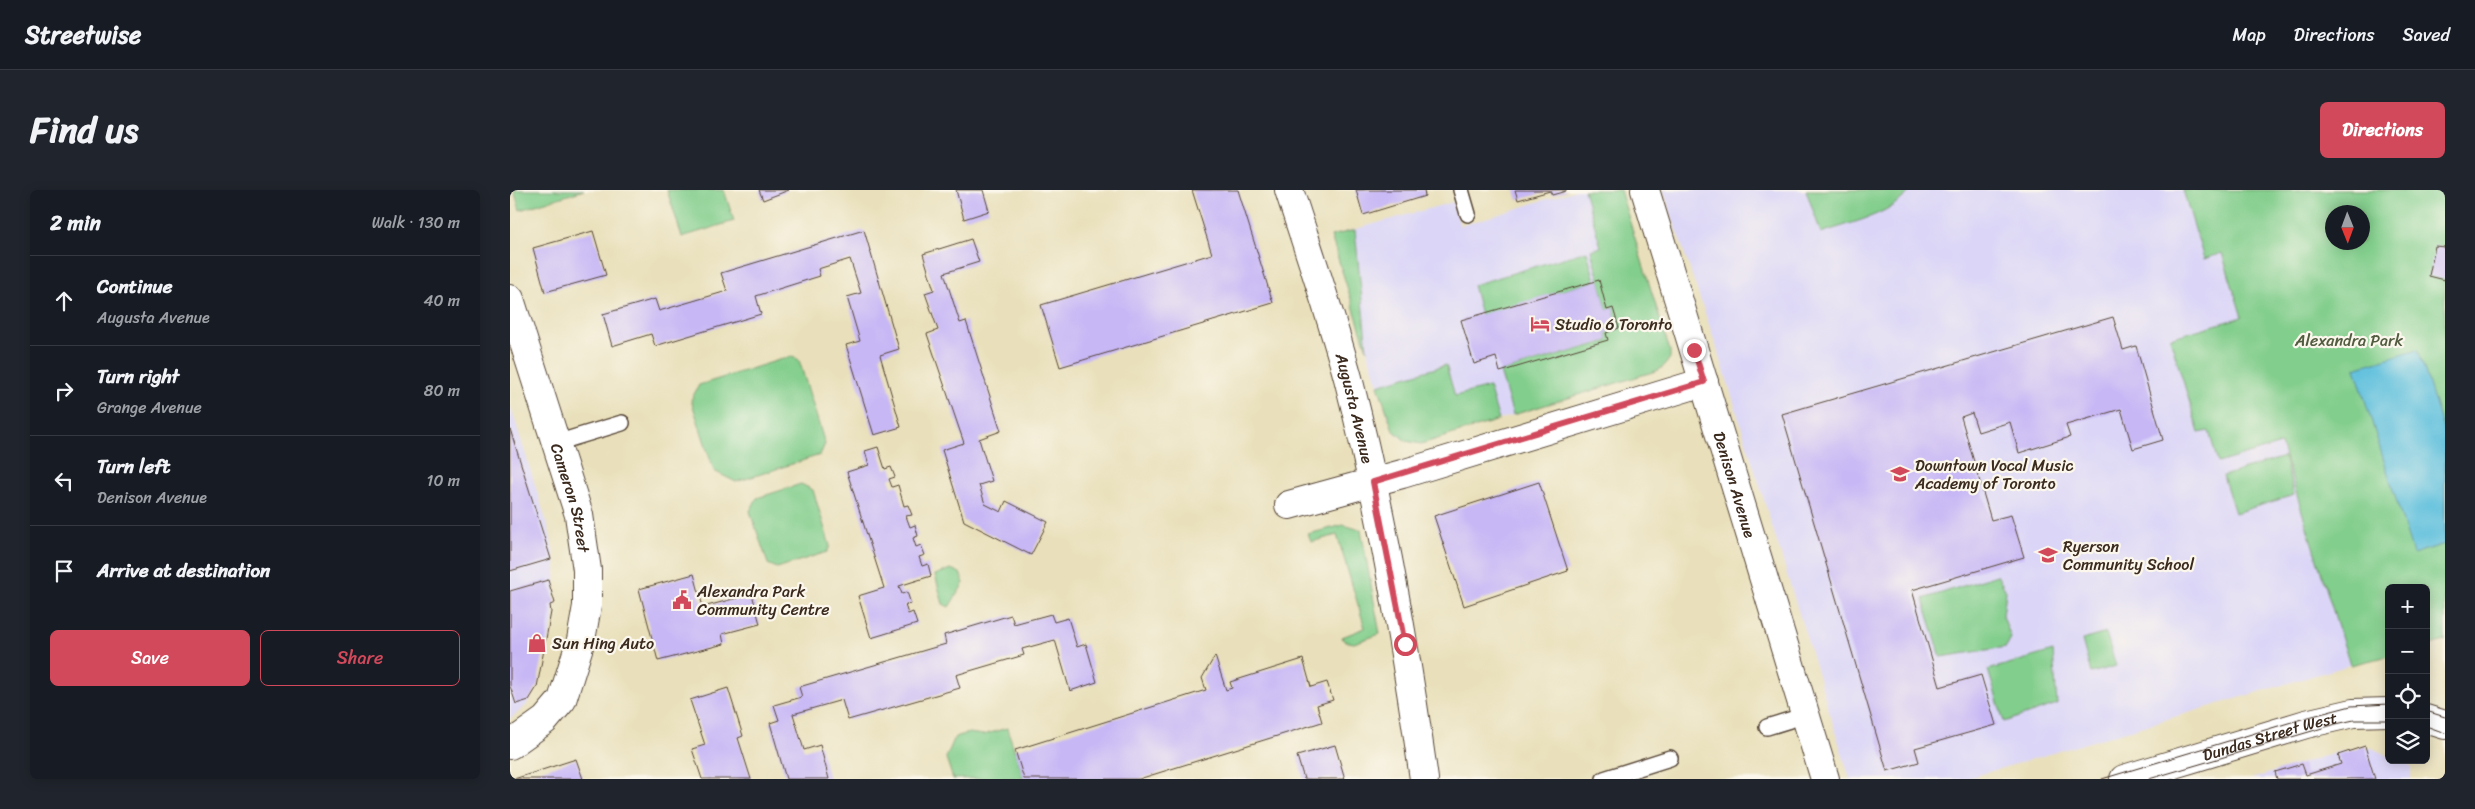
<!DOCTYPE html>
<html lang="en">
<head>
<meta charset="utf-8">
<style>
	:root { --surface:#171b24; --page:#20242c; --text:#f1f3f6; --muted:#9ea1a6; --line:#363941; --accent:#d1495b }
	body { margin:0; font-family:Sriracha,sans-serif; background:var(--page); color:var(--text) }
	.controls { position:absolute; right:15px; bottom:15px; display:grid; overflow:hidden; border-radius:8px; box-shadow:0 2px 12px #0003 }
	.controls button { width:45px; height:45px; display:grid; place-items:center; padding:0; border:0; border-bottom:1px solid var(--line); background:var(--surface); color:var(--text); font:25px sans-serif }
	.compass { position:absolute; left:1815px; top:15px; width:45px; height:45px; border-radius:50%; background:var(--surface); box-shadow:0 2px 12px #0003; rotate:179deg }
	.stop { position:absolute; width:15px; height:15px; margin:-11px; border:4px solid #d1495b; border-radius:50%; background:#fff }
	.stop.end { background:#d1495b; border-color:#fff; box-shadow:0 1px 5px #0008 }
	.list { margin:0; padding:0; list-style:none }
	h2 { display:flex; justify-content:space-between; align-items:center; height:65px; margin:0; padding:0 20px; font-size:21px }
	h2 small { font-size:16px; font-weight:400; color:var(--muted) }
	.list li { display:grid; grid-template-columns:32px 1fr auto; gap:15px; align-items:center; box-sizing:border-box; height:90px; padding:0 20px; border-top:1px solid var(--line) }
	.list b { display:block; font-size:19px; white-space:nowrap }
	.list p { margin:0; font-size:16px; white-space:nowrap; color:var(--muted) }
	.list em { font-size:16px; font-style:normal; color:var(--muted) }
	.actions { display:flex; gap:10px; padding:15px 20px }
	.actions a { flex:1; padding:11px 0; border:1px solid var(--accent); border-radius:8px; text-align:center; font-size:18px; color:var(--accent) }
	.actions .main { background:var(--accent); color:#fff }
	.icon { flex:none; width:28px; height:28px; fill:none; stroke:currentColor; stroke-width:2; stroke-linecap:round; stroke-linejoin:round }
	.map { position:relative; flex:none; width:1935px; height:589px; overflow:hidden; border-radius:8px }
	header { display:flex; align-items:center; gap:30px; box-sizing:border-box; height:70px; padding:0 25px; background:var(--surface); border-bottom:1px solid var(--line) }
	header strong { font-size:24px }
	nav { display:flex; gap:28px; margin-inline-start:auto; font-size:18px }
	.intro { display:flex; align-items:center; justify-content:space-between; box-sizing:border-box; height:120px; padding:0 30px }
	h1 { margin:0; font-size:35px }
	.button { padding:12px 22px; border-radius:8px; background:var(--accent); color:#fff; font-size:18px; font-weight:700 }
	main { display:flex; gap:30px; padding:0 30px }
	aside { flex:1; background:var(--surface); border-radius:8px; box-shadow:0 2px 12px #0003 }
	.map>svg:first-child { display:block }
	.built { fill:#dbd6f7 }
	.green { fill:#82ce8c; stroke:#5e7c55; fill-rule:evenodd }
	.water { fill:#5ec0dd; stroke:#4c757e }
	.building { fill:#c7b7f5 }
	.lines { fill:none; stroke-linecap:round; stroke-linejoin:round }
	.service-casing { stroke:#554536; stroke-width:18 }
	.minor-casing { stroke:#554536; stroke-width:30 }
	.secondary-casing { stroke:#554536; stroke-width:30 }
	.service { stroke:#fff; stroke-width:15 }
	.minor { stroke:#fff; stroke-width:28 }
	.secondary { stroke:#fff; stroke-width:28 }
	.tram { stroke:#3b2a1e; stroke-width:1 }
	.route { stroke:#d1495b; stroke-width:6 }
	.labels { text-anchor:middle; stroke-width:4.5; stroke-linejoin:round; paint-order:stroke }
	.poi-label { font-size:16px; fill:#3b2a1e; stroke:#fbf7ec; text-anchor:start }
	.park-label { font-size:16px; fill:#505b3f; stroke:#fbf7ec }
	.street-label { font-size:16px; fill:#3b2a1e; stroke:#fbf7ec }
</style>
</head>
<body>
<header>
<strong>Streetwise</strong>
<nav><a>Map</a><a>Directions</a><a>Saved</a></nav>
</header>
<div class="intro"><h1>Find us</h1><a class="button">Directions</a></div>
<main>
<aside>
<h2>2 min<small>Walk · 130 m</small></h2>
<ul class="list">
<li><svg class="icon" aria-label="ahead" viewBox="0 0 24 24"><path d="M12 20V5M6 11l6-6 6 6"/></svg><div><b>Continue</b><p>Augusta Avenue</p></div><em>40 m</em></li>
<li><svg class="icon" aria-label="right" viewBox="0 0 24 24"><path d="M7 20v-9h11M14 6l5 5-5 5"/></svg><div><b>Turn right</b><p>Grange Avenue</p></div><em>80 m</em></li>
<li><svg class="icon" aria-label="left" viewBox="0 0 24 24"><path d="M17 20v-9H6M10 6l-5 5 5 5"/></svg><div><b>Turn left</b><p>Denison Avenue</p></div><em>10 m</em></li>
<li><svg class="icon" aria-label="arrive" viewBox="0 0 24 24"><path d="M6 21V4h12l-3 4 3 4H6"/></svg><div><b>Arrive at destination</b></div></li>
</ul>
<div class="actions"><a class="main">Save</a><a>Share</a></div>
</aside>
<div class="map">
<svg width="1935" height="589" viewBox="0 0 1935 589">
	<rect width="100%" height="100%" fill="#fbf7ec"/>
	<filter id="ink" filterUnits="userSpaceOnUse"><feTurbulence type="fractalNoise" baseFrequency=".02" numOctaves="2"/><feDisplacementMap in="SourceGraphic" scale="10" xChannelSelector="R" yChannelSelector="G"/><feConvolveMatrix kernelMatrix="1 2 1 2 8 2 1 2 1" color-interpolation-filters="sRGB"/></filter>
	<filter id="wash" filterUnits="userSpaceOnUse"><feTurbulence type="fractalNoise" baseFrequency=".0096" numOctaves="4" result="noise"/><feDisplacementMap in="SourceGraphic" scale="20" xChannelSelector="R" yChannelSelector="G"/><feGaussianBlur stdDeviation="1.12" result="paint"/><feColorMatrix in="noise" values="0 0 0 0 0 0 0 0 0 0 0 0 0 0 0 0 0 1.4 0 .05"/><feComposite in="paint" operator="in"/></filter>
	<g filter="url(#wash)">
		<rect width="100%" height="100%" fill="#e9e0bb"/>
		<!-- built -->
		<path class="built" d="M1067,0H1110L1160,161V168L1155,175L1149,180L911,254L896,251L890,247L883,240L878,227L821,46L943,12L950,36Z
			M1153,0H1673L1694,68L1712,63L1840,475L1455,589H1340L1210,167Z
			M0,214L40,343L46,377L43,432L24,501L16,516L0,529Z
			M1862,558L1879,566V570H1888L1901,576V589H1741L1828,562Z"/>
		<!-- green -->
		<path class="green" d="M4,0H74L10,20Z
			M157,0H214L224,31L172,47Z
			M1074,0H1110L1160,161V168L1155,175L1149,180L1003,225L990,182L1098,151L1096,143L1109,138L1103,118L1097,120L1081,60L1091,57Z
			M1296,0H1401C1379,26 1342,32 1311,43Z
			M1673,0H1935V451L1916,456V398H1879V466L1840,475L1771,254L1708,273L1699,241L1689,243L1660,148L1732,127L1712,63L1694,69ZM1822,22H1852V52H1822Z
			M845,40L857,160L821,46Z
			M1077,61L1085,91L971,125L963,95Z
			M282,166L289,170L315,254L310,265L226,292L204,281L181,210L189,195Z
			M936,175L945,206L979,197L989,230L911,254L896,251L883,240L868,195Z
			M1774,267L1784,305L1725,323L1713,286Z
			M291,294L303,300L320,356L317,362L267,378L258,374L240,321L247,308Z
			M833,335L851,340L870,444L844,453L834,451L832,447L855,438L827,345L801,352L798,344Z
			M441,379L450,383L454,393L439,417L433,414L425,385Z
			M1487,385L1496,401L1493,426L1501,448L1496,457L1431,467L1413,409Z
			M1596,443L1606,476L1581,483L1572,450Z
			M1543,461L1547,514L1494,532L1478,480Z
			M497,538L514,588L443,589L436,568L445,547L459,543L473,545Z"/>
		<!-- water -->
		<path class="water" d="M1908,159L1935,245V354L1903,364L1845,178Z"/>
		<g id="blocks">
			<!-- building -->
			<path class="building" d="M249,0H279L253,10Z
				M446,0H473L479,21L454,29Z
				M682,0H728L763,113L550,177L531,115L702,64Z
				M846,0H914L915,6L853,25Z
				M1005,0H1056V1L1042,5L1040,1L1008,10Z
				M354,40L389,159L370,165L391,237L364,245L336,155L350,151L337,107L351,103L340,69L308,79L310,86L246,106L251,124L145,156L141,144L102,156L93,124L145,109L149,121L217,101L211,83Z
				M83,41L96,85L35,102L23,58Z
				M461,49L469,72L434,83L450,133L456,131L491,241L469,249L482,291L469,295L475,314L491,322L496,311L538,332L521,365L454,331L432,260L454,253L417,144L428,140L415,103L424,100L413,64Z
				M1925,56L1935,57V90L1919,86Z
				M1089,90L1097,120L1103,118L1109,138L1096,143L1098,150L990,182L986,167L964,174L951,130Z
				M1603,127L1613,160L1626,156L1653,250L1623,259L1611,219L1556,235L1560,247L1509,263L1500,232L1468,242L1462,223L1451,227L1481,330L1501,325L1514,367L1402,400L1430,497L1471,485L1486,535L1405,558L1409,572L1377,581L1272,224Z
				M0,239L41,369L0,381Z
				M368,257L375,279L381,277L385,287L379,289L382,297L388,295L394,316L398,315L402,325L396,326L400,337L405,335L408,346L403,348L406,357L411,355L415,365L409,367L412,376L418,374L421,386L389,396L392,404L397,402L401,414L395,415L398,424L403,422L407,434L361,448L348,406L374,398L337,282L359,275L355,261Z
				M1029,292L1058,381L954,416L924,326Z
				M184,384L193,417L242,404L250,434L212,444L214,454L148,471L129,399Z
				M38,390L45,413L40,415L41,422L27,497L19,510L6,514L0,496V401Z
				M541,424L544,432L558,428L567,457L576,454L587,492L560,501L545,450L512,459L514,465L446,485L450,498L338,530L332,510L283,524L294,560L310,555L319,589H276L260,533L269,530L264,515L292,507L289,497L436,454L434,445L501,425L504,434Z
				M705,466L716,500L722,498L720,492L793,469L801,497L817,492L823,510L807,515L812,532L629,589H514L505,560L696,500L692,488Z
				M218,498L233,546L228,548L241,589H192L182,559L195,555L180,510Z
				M825,555L835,589H794L787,566Z
				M1855,556L1865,589H1767L1765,582L1792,574L1796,585L1831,574L1828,565Z
				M66,569L73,589H4Z"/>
		</g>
	</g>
	<g filter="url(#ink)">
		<use href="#blocks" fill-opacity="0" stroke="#554536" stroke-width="1"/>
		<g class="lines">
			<!-- service casing -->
			<g class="service-casing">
				<path id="service" d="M951,0L958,24
					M46,253L112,233
					M1257,537L1296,525
					M1094,589L1160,568"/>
			</g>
			<!-- minor casing -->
			<g class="minor-casing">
				<g id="minor">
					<path id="s1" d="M779,0C799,62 821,125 838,188C872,320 895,454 914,589"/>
					<path id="s2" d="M1135,0L1315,589"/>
					<path id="s3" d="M0,109L69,325L77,380V416L71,450L52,510L35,530L0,555"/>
					<path d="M779,315L892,284L1194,192"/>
				</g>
			</g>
			<!-- secondary casing -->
			<g class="secondary-casing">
				<g id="secondary">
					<path d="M1916,529L1935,535"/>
					<path id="s4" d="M1614,589L1796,534L1843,523L1879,522"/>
				</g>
			</g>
			<!-- service -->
			<use href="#service" class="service"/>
			<!-- minor -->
			<use href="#minor" class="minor"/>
			<!-- secondary -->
			<use href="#secondary" class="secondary"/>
			<!-- tram -->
			<path class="tram" d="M1916,521L1935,527
				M1916,536L1935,543
				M1592,589L1795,528L1841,516L1879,514
				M1639,589L1826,534L1844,530H1879"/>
		</g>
	</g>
	<g class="lines" filter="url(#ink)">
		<!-- route -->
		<path class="route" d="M895,454L863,292L1194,192L1184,160"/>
	</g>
	<!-- icons -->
	<defs>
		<g id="hotel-bare" transform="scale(1.5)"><path d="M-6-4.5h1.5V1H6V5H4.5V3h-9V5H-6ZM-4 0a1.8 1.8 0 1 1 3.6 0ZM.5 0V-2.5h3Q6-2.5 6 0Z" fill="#d1495b" stroke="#fbf7ec" stroke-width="2.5" paint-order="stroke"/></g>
		<g id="school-bare" transform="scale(1.5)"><path d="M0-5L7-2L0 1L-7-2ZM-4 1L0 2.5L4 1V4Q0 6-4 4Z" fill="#d1495b" stroke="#fbf7ec" stroke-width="2.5" paint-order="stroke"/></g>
		<g id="civic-bare" transform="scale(1.5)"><path d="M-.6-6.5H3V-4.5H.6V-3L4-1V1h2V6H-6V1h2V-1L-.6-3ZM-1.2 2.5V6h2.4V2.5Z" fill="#d1495b" stroke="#fbf7ec" stroke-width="2.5" paint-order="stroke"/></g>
		<g id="shop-bare" transform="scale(1.5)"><path d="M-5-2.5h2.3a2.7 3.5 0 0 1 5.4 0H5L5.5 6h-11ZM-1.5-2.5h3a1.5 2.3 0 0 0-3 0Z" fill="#d1495b" stroke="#fbf7ec" stroke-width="2.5" paint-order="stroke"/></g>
	</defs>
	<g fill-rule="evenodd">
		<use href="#hotel-bare" x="1030" y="134"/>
		<use href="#school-bare" x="1390" y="284"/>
		<use href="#school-bare" x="1538" y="365"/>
		<use href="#civic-bare" x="172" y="410"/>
		<use href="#shop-bare" x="27" y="453"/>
	</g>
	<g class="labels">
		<!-- poi labels -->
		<g class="poi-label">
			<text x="1045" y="140">Studio 6 Toronto</text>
			<text x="1405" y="281">Downtown Vocal Music<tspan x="1405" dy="18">Academy of Toronto</tspan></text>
			<text x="1553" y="362">Ryerson<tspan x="1553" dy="18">Community School</tspan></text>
			<text x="187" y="407">Alexandra Park<tspan x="187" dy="18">Community Centre</tspan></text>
			<text x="42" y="459">Sun Hing Auto</text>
		</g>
		<!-- park labels -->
		<g class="park-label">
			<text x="1839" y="156">Alexandra Park</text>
		</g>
		<!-- street labels -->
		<g class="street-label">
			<text dy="6" stroke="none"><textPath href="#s1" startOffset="228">Augusta Avenue</textPath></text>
			<text dy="6" stroke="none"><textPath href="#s2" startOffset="308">Denison Avenue</textPath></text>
			<text dy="6" stroke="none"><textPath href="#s3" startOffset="208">Cameron Street</textPath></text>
			<text dy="6" stroke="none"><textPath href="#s4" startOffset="152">Dundas Street West</textPath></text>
		</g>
	</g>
</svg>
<div class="controls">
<button>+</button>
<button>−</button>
<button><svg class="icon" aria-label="locate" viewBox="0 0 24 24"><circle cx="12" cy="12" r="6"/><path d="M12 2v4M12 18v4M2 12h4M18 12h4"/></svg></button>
<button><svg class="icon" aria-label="layers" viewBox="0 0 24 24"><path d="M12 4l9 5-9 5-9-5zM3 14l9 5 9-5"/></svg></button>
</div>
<svg class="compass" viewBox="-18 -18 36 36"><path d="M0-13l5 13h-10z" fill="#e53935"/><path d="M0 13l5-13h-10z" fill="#9ea1a6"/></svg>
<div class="stop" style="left:895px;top:454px"></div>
<div class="stop end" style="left:1184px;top:160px"></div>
</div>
</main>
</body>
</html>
